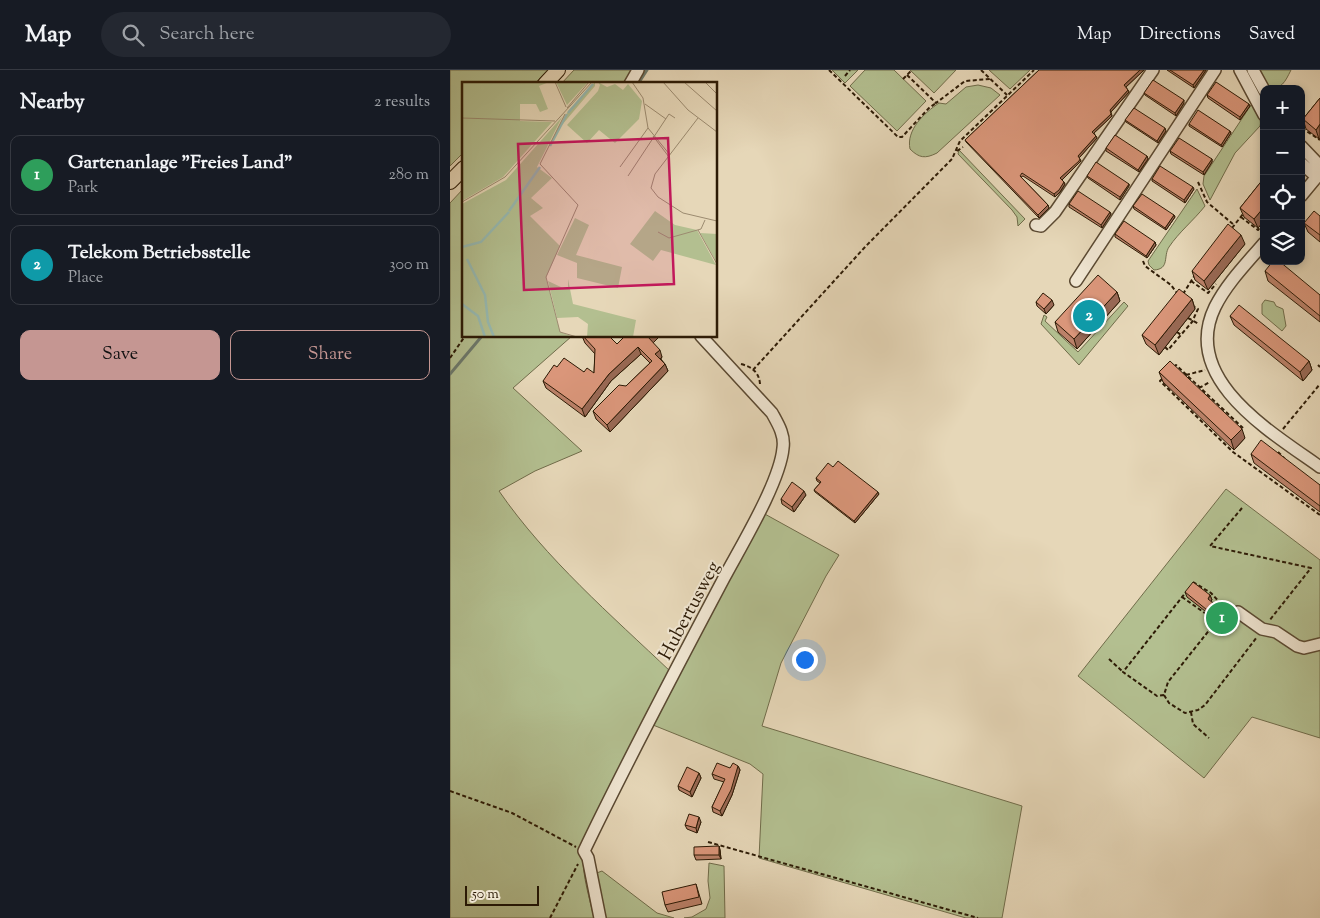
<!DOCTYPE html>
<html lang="en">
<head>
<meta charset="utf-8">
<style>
	:root { --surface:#171b24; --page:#242831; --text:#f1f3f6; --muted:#9ea1a6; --line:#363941; --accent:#c59692 }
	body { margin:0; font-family:"Sorts Mill Goudy",serif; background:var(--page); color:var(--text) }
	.controls { position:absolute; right:15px; top:15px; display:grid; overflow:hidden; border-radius:10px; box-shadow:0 2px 8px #0003 }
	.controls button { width:45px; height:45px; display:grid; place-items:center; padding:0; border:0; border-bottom:1px solid var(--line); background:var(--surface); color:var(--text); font:25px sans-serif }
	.scale { position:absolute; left:15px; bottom:12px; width:74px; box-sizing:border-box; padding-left:5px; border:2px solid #2c1a05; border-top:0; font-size:14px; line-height:18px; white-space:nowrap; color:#2c1a05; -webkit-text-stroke:4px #efe5d1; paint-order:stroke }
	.you { position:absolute; left:354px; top:589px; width:18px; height:18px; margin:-12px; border:4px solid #fff; border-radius:50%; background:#1a73e8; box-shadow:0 0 0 8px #1a73e833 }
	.badge { display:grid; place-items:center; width:32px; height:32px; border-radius:50%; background:var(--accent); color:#fff; font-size:16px; font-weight:700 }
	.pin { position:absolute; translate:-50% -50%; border:2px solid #fff; box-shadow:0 1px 5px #0006 }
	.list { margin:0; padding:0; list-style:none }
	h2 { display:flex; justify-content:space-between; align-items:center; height:65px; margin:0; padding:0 20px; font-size:21px }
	h2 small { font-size:16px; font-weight:400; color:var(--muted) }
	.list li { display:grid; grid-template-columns:32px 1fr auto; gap:15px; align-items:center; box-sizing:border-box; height:80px; margin:0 10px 10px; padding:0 10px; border:1px solid var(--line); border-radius:10px }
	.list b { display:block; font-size:19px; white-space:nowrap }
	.list p { margin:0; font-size:16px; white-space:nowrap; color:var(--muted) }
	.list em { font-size:16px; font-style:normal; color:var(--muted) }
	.actions { display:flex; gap:10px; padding:15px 20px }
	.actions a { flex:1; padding:11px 0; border:1px solid var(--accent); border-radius:10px; text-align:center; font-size:18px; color:var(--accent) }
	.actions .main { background:var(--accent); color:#111 }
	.icon { flex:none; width:28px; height:28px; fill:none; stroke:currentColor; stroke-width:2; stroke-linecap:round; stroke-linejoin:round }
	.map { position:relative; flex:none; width:870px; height:848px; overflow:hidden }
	header { display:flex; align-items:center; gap:30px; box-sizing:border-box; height:70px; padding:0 25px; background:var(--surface); border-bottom:1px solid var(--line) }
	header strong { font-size:24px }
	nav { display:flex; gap:28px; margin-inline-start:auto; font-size:18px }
	.search { width:350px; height:45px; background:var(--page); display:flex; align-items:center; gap:12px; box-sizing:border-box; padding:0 18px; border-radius:28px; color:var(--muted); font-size:19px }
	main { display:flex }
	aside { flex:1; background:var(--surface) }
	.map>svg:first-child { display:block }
	.green { fill:#b3bf90; stroke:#706c4a }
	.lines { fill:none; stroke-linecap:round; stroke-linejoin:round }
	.stream { stroke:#6c796c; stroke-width:3 }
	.minor-casing { stroke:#5a4932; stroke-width:14 }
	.major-casing { stroke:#2c1a05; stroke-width:16 }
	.path { stroke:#2c1a05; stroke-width:2; stroke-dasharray:4 2.5; stroke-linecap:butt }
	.minor { stroke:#efe5d1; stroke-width:11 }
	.major { stroke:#e6d7b8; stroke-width:14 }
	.wall { fill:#bb8169; stroke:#2c1a05 }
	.shaded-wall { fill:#996955; stroke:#2c1a05 }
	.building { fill:#da967a; stroke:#2c1a05 }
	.labels { text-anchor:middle; stroke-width:4; stroke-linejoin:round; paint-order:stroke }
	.street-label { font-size:19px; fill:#2c1a05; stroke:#efe5d1 }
	.inset-river { fill:none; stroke:#96b9b1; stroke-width:2.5 }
	.inset-road { fill:none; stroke:#9c8b70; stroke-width:1 }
	.view { fill:#c2185b; fill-opacity:0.15; stroke:#c2185b; stroke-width:2.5 }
	.inset-edge { fill:none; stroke:#2c1a05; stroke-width:2.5 }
</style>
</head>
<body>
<header>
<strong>Map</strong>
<div class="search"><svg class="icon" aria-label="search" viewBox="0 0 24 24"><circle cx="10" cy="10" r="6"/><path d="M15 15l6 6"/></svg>Search here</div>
<nav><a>Map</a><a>Directions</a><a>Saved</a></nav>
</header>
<main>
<aside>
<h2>Nearby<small>2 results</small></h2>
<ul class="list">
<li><span class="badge" style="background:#2e9e5b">1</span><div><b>Gartenanlage &quot;Freies Land&quot;</b><p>Park</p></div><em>280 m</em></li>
<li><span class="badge" style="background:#0f9aa8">2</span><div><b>Telekom Betriebsstelle</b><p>Place</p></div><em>300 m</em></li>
</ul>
<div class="actions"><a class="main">Save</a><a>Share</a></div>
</aside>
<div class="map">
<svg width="870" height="848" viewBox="0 0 870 848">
	<rect width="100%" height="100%" fill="#e6d7b8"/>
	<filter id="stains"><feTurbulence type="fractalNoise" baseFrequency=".004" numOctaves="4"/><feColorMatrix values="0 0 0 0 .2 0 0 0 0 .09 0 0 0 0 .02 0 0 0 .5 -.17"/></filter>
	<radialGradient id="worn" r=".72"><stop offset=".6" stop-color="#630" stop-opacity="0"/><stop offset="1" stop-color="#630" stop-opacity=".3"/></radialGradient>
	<!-- green -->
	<path class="green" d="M0,0H98L84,14H14V82L0,96Z
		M124,0H187L178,14H111Z
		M382,0H408L395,13Z
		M415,0H444L476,31L447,61L400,16Z
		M460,0H506L484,23Z
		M539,0H580L560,19Z
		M809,0H841C835,12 832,19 818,19Z
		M528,15L541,18L550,25L487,83C475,89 469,88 460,79C456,60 474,43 489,33L496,34L516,17Z
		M801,35C806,39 812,49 810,56L785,83L760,130L753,114L754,106Z
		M509,80L575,149L568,156L567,147L562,140L508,84Z
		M14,118V266H122L63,318L132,381L85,401L49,421C96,489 161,545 221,602L138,760C127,791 137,817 144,848H0V133Z
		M747,119L755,136C744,150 729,162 719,177C713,186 720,199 704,200L699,195L698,191Z
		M815,230L824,232L826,236L833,239L836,256L832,261L812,244V234Z
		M674,232L678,236L629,295L591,254L594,245L597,247L595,251L628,282Z
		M776,419L870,490V668L802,647L754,708L628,606Z
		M313,443L389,485L376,506L331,593L312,656L572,736L552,848H516L309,788L313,704L300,694L203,655Z
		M259,793L274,796L275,848H234L242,847L256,839L260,828L258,811Z
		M152,801L207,843L224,848H153L144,804Z"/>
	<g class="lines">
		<!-- stream -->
		<path class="stream" d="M188,14L197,0
			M0,304L32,266"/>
		<!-- minor casing -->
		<g class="minor-casing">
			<path id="minor" d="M790,0L814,45
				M803,0L814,20
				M180,14L188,0
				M851,76L870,96
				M851,93L867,107
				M851,126L870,103
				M586,155L591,156L605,142L703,0
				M814,173C797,193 777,213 765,237C730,309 821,362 870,397
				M626,211L765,0
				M788,542L812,559L826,562L847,576L854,578L870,574
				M150,848L138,788L134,781C178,689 226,599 274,508C291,476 330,412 333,378C335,365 328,354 322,343L251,266"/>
		</g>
		<!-- major casing -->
		<g class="major-casing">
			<path id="major" d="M95,14L108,0
				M0,112L14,98"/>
		</g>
		<!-- path -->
		<path class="path" d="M379,0L448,67H452L479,38L486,33
			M531,0L557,25
			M457,5L486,33L515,11L540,9
			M395,6L400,0
			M453,9L461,1
			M851,58L856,52
			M852,58L870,70
			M507,81L513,77
			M748,112L757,132L784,155
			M791,147L808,160L814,153
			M782,158L793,144
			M693,191L695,196L721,215L727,223
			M741,211L758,223L766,214
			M733,224L745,205
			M738,248L749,254
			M727,262L731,265
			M715,277L718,280L742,252L748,239L745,237
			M0,288L15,266
			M291,294C302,297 309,302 310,314
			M868,295L870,297
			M724,297L726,295L793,358
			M303,300L415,177L502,89L510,71L584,0
			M736,305L755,300
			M712,309L710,311L783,382L870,445
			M749,318L760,312
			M833,359L870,314
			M828,382L835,389
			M792,438L760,476L861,498L819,551
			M743,512L761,523L775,538
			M732,527L766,551
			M779,541L776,539L718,612L714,625L719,633L735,643L748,640L755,635L807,567
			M659,589L673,602
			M714,625L707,626L673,602L736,522
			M741,642L743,654L759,668
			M0,721L62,743L126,777
			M258,772L528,848
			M100,848L128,794"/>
		<!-- minor -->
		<use href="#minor" class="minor"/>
		<!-- major -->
		<use href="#major" class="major"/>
	</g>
	<!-- wall -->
	<path class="wall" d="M589,0H694L676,17L679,22L661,42L662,46L644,63L647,68L629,88L631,91L612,110L615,114L610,122L605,127L573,106L571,107L598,135L599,138L589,148L516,72L515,70Z
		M717,0H756L744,18Z
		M694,23L734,33L726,46L695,25Z
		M757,25L800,36L790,50L758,28Z
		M870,28V68L869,69L856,59L853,49Z
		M675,50L716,61L708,73L676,52Z
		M739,54L780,61L781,63L772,77L739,56Z
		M656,78L697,86L698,89L689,102L656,81Z
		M720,81L762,89V92L754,105L721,84Z
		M637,106L679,114V116L670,130L638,108Z
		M814,108V151L808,158L794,147L790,138Z
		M702,109L744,119L735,133L702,111Z
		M619,134L660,142L661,144L652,158L619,137Z
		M683,136L724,145L725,147L716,160L684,139Z
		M870,146V172L858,162L854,153Z
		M665,164L705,172L706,175L697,188L665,167Z
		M795,174L758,220L745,210L742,201Z
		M815,201L870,225V252L818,211Z
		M667,222L670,231L627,279L608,262L605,252Z
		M742,229L745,239L709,285L696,274L692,265Z
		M586,232L604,235L596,244L587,236Z
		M780,246L859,291L862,300L853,311L784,255Z
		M132,266L167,274L175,266H210L203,273L212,287L211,289L215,294L218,301L160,362L146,349L143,341L176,316L200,293L191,284L161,311L135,347L96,318L93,311L107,297L134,302L144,303L145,284L135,273Z
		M709,302L795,368L784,380L713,312Z
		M801,384L870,415V442L804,393Z
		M383,397L429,424L405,453L365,422L364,420L370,413L367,411L366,408Z
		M356,425L344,442L332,434L331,429Z
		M735,522L760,525L762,530L761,531L768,537L770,541L764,548L737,527Z
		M288,696L290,700L282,725L272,746L263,742L262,737L274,712L264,709L262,704Z
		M249,703L251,708L242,727L229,720L228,716Z
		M251,752L247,763L237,759L235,755Z
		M269,776L270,780L271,789L246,790L244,785Z
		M246,814L252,834L218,842L215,835Z"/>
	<!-- shaded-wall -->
	<path class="shaded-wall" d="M690,0H694L675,18L674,15Z
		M754,0H756L744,18L743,15Z
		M678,20L679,22L660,43V40Z
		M734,30V33L726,46L725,43Z
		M799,34L800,36L790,50V47Z
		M661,44L662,46L643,64L642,62Z
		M870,54V68L869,69L866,60Z
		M715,58L716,61L708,73L707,71Z
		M780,61L781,63L772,77L771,75Z
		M646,66L647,68L629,88L628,86Z
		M697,86L698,89L689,102L688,100Z
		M630,89L631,91L611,111L610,108Z
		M762,89V92L754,105L753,102Z
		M614,112L615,114L610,122L605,127L604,124Z
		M679,114V116L670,130V127Z
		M743,117L744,119L735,133L734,130Z
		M598,135L599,138L589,148L588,145Z
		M814,137V151L808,158L804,149Z
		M660,142L661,144L652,158L651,155Z
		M724,145L725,147L716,160L715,158Z
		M791,165L795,174L758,220L754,211Z
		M705,172L706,175L697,188L696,186Z
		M667,222L670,231L627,279L624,269Z
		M742,229L745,239L709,285L705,275Z
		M602,230L604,235L596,244L594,239Z
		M199,266H210L201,275L198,267Z
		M188,277L191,284L161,311L135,347L132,339L159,304Z
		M210,280L212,287L208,291L205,284Z
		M859,291L862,300L853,311L850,302Z
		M215,294L218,301L160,362L157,355Z
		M792,359L795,368L784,380L781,370Z
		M354,421L356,425L344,442L342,437Z
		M428,422L429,424L405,453L404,451Z
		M760,525L762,530L759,533L758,529Z
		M768,537L770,541L764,548L762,544Z
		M288,696L290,700L282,725L272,746L270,741Z
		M249,703L251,708L242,727L240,722Z
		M249,747L251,752L247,763L246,758Z
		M269,776L270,780L271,789L269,785Z"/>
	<!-- building -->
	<path class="building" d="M589,0H690L674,15L678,20L660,40L661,44L642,62L646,66L628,86L630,89L629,91L610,108L614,112L609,120L604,124L572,103L570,106L598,135L588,145L515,70Z
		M720,0H754L743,15Z
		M703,10L734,30L725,43L694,23Z
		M766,12L799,34L790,47L757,25Z
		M870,28V54L866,60L853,49Z
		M684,38L715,58L707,71L675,50Z
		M748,40L780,61L771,75L739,54Z
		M665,65L697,86L688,100L656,78Z
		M729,68L762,89L753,102L720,81Z
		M646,92L679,114L670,127L637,106Z
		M710,96L743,117L734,130L702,109Z
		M814,108V137L804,149L790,138Z
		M628,121L660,142L651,155L619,134Z
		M692,124L724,145L715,158L683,136Z
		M864,141L870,146V165L854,153Z
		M674,151L705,172L696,186L665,164Z
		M778,154L791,165L754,211L742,201Z
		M823,191H829L870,225V246L815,201Z
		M648,205L667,222L624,269L605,252Z
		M729,219L742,229L705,275L692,265Z
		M593,223L602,230L594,239L586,232Z
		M789,235L859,291L850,302L780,246Z
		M133,266H159L167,274L175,266H199L198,267L210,280L205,284L215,294L157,355L143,341L169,315L176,316L202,291L188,277L159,304L132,339L93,311L104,295L107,297L114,288L134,302L137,298L144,303L145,279Z
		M720,291L792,359L781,370L709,302Z
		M811,370L870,415V436L801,384Z
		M388,391L428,422L404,451L364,420L371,412L366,408L378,393L383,397Z
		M342,412L354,421L342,437L331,429Z
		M743,512L760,525L758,529L768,537L762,544L735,522Z
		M267,693L280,698L283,693L288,696L281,720L270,741L262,737L275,709L262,704Z
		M237,697L249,703L240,722L228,716Z
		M239,744L249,747L246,758L235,755Z
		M269,776V785H244V777Z
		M246,814L249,827L215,835L212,822Z"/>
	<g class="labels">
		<!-- street labels -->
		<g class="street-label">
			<text transform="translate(238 540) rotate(-62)" y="7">Hubertusweg</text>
		</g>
	</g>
	<!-- overview -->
	<g transform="translate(12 12)">
		<rect width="255" height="255" fill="#e6d7b8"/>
		<path d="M0,0H87L77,4L86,27L78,30L74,22H58V39L90,40L41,95L0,119ZM94,0H126L105,23ZM133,0V4L100,43L106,29ZM136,0L145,5L153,2L161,8L166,2L180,19L177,37L153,61L137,48L125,61L105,43L136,9L138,3ZM100,35L75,85L90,96L69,116L81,126L68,134L98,164L84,196L98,250L112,255H0V122L44,98ZM193,129L213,143L235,148L254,183L199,168L191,179L168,162ZM113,136L127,143L114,173L160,185L156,206L115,196V181L95,173ZM238,151L255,152V181ZM106,197L111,222L174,238L171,255H125L126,242L116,235L95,236L86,199L101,206L106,205Z" fill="#b3bf90"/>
		<path class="inset-river" d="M106,31L131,2M88,64L105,32M47,129L78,85M0,165L19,160L47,130M5,177L23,213L26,240L32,255M0,222L16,234L23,255"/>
		<path class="inset-road" d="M93,0L104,25M170,0L181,16L186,46L208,73M201,0L226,28L255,50M222,0L255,29M243,0L255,12M183,22L204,37M105,26L127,0M103,32L78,82L116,123L84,195L98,250L115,255M0,36L93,39M236,36L193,92L189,106L196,115L221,131L255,139M191,54L207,75M158,85L186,46M166,94L207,32L213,36M0,120L43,95L130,0M236,148L255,182M196,150L207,156L239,147L243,138"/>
		<path class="view" d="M206,56L212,202L62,208L56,62Z"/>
		<rect width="255" height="255" class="inset-edge"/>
	</g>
	<rect width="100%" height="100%" filter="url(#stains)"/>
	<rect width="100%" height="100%" fill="url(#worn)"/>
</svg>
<div class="controls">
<button>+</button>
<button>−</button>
<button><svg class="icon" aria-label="locate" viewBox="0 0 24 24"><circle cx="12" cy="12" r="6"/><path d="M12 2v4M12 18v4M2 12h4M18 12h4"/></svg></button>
<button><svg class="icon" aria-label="layers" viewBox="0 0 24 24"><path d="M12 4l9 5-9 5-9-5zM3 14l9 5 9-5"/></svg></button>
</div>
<div class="scale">50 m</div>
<div class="you"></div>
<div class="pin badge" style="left:772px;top:548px;background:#2e9e5b">1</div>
<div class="pin badge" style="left:639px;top:246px;background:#0f9aa8">2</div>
</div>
</main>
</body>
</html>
